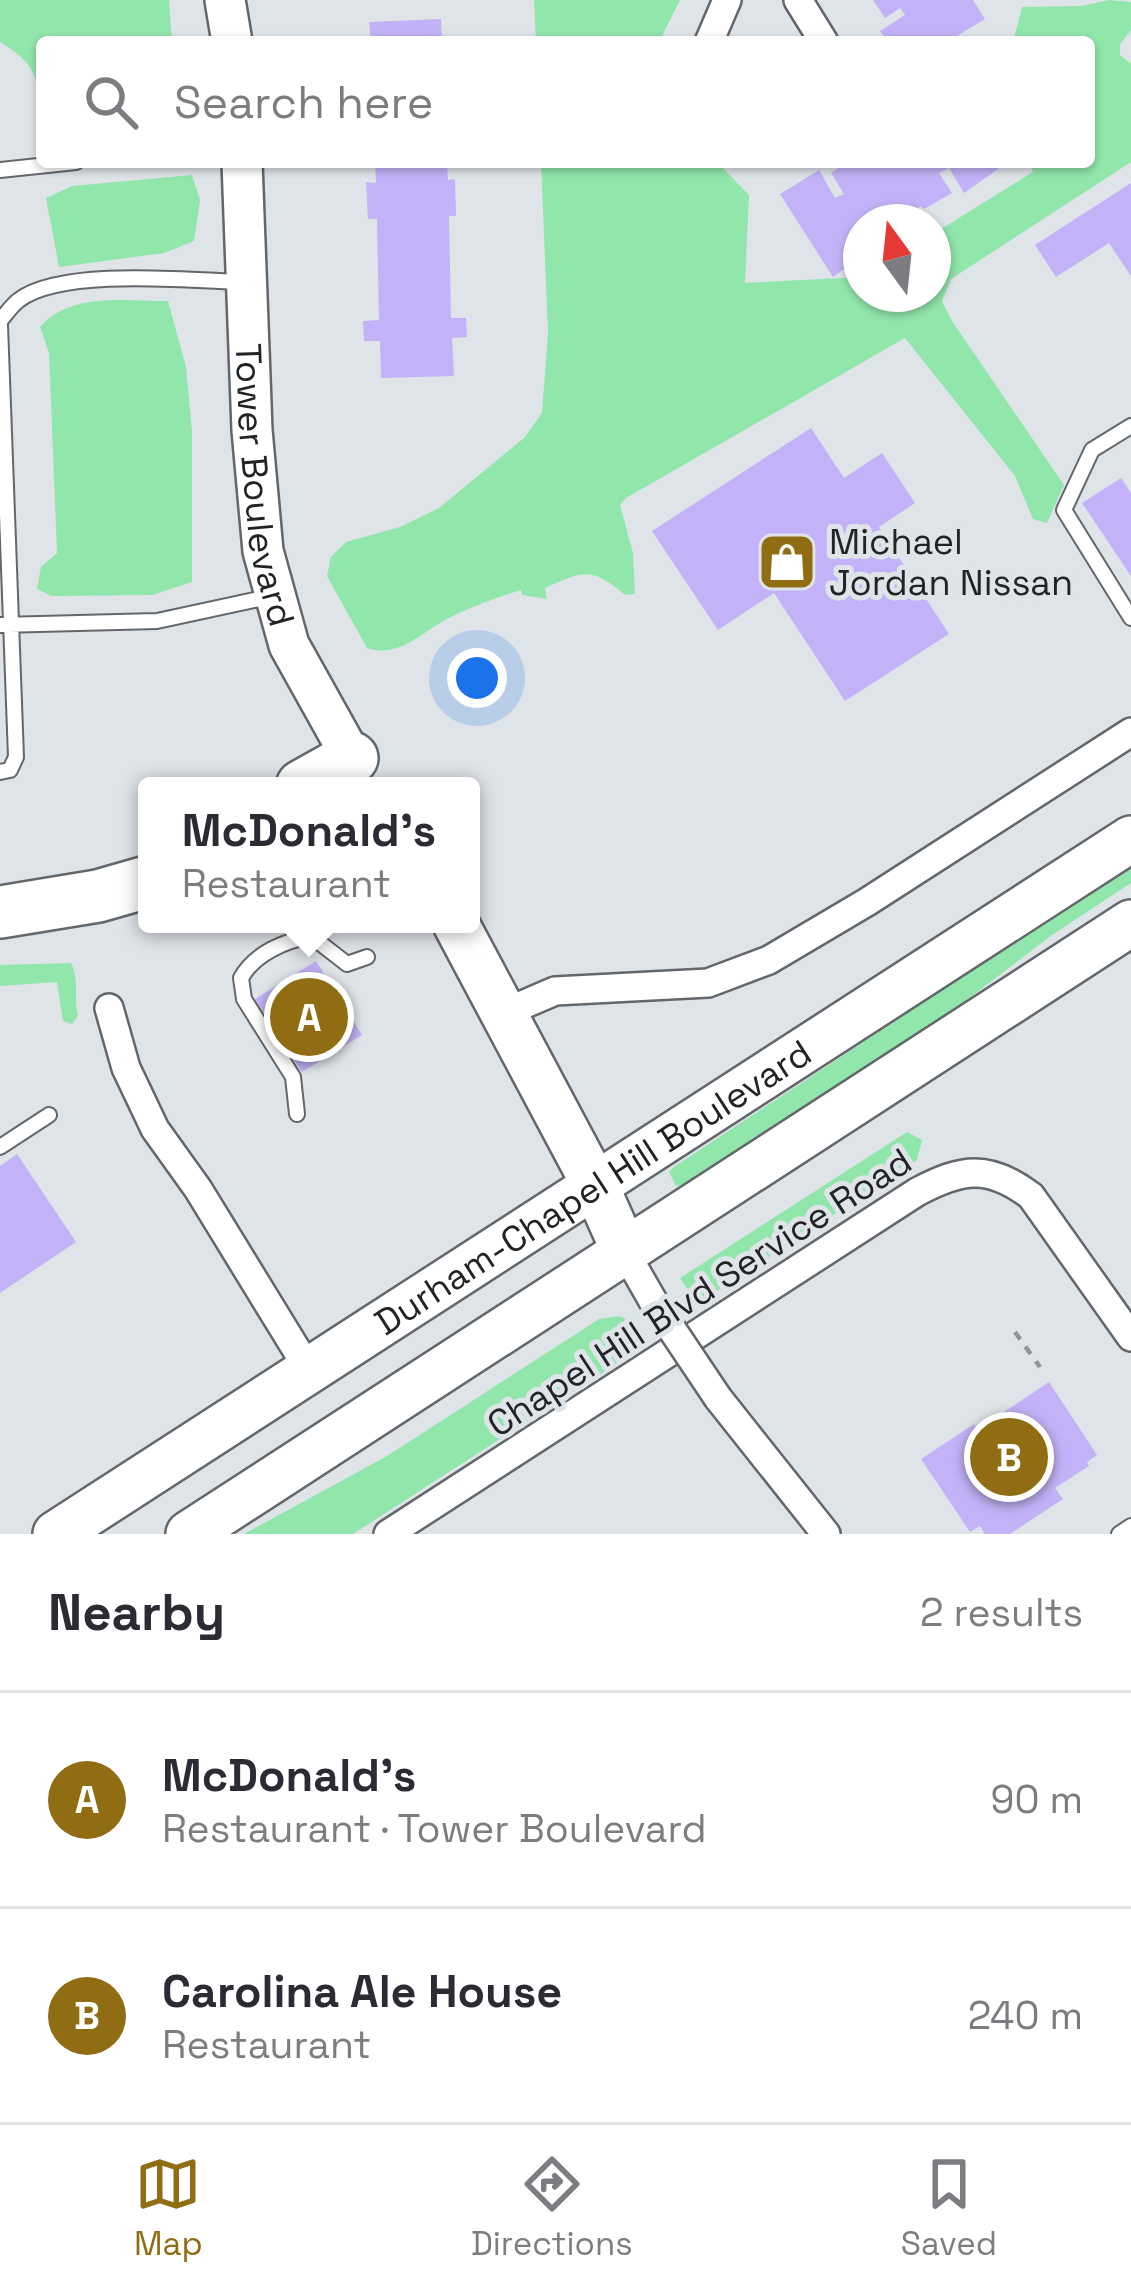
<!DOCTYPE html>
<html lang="en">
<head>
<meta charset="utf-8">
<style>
	:root { --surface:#fff; --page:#f2f2f3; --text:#2b2b33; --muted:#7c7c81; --line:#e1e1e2; --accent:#906d12 }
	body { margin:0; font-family:"Space Grotesk",sans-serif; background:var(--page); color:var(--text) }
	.compass { position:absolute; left:843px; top:204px; width:108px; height:108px; border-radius:50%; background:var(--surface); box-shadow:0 3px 9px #0004; rotate:345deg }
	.you { position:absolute; left:477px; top:678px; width:42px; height:42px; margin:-30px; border:9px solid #fff; border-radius:50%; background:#1a73e8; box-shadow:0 0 0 18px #1a73e833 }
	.badge { display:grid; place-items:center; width:78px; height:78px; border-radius:50%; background:var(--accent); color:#fff; font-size:39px; font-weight:700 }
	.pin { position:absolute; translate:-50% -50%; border:6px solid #fff; box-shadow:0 3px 12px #0006 }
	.popup { position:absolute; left:138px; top:777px; width:342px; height:156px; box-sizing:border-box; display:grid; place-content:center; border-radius:12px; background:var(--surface); filter:drop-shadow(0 3px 9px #0005); font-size:39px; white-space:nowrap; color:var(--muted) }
	.popup b { font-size:45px; color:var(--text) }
	.popup::after { content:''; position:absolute; left:50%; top:100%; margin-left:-24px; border:24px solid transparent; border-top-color:var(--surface) }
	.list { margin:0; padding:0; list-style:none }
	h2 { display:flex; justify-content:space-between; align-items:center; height:156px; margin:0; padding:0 48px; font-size:51px }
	h2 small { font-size:39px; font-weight:400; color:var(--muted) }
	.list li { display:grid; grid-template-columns:78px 1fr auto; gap:36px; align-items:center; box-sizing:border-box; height:216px; padding:0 48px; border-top:3px solid var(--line) }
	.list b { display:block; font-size:45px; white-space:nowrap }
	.list p { margin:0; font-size:39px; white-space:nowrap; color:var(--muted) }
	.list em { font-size:39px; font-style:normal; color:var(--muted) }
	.icon { flex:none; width:66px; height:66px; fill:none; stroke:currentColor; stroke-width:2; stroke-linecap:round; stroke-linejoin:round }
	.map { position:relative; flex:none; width:1131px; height:1534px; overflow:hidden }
	.search { position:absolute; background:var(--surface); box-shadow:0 3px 9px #0004; left:36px; right:36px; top:36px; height:132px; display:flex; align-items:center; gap:30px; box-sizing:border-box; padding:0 42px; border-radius:12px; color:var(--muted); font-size:45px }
	.sheet { height:588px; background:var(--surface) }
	nav { display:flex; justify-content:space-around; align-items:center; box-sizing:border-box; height:168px; border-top:3px solid var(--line); background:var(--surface); font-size:33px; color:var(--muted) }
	nav a { display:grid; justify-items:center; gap:6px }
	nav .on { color:var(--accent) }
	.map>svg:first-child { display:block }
	.green { fill:#91e6ac }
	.building { fill:#c3b2f7 }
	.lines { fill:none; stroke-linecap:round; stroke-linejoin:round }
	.lane-casing { stroke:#63676b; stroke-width:18 }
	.street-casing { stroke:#63676b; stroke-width:32 }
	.secondary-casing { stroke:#63676b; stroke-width:44 }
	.primary-casing { stroke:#63676b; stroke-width:50 }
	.highway-casing { stroke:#63676b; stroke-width:56 }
	.path { stroke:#909498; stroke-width:4.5; stroke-dasharray:9 9; stroke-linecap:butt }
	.lane { stroke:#fff; stroke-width:14 }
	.street { stroke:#fff; stroke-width:27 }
	.secondary { stroke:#fff; stroke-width:39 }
	.primary { stroke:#fff; stroke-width:45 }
	.highway { stroke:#fff; stroke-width:51 }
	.street-bridge-casing { stroke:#63676b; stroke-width:32; stroke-linecap:butt }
	.street-bridge { stroke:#fff; stroke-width:27 }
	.labels { text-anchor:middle; stroke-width:10; stroke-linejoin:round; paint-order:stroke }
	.street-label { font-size:36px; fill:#212325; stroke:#dfe4e9 }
	.poi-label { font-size:36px; fill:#212325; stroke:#dfe4e9; text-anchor:start }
</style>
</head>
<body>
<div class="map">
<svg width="1131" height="1534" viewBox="0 0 1131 1534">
	<rect width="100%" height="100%" fill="#dfe4e9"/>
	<!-- green -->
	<path class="green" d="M0,0H169L172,42H42V120C38,79 38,65 0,42Z
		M534,0H680L659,42H536Z
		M1109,0L1131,2V30L1120,44V55L1131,64V162L951,279L942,301L952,321L1064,485L1047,523L1033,519L1015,476L905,338L626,498L620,505L633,553L635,594L625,595C592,567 584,570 545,588L547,599L522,595L521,590C496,598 470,607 447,619C422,632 398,659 367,648L327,576L331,557L346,542L400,527L439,508L524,438L542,413L548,333L541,162H717L749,195L745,283L861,277V294H933V234L1033,172L1030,162H1089V42H1013L1022,7L1081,6Z
		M192,175L200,200L194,241L164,253L59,267L46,198L72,186Z
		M168,301L186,367L192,432V582L152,595L52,596L37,589L41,567L57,553L49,353L40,327C70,292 125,301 168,301Z
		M1131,854V883L1052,935L922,1034L688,1185L676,1186L669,1172L674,1167L968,973Z
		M71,963C80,981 73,996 78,1016L72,1024L63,1021L57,982L0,986V965Z
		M907,1132L922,1140L917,1160L697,1304L680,1278Z
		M619,1316L632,1321L650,1342L353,1534H244L387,1456L599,1319Z"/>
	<!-- building -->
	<path class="building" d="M873,0H973L985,19L947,42H888L880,31L905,15L900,8L885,18Z
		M441,19L442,42H371L369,22Z
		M375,162H447L448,180L455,179L456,216H449L451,318H466L467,337L452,338L454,376L381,378L380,341H364L363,321L379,320L377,219H368L366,182L376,183Z
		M848,162H998L1001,167L964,193L949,168L939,173L952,193L924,209L921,206L902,218L903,222H861L854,228L861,239V257L833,277L780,194L819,170L835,198L844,194L831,173Z
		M1131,183V276L1109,243L1056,277L1035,245Z
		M811,428L844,478L882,453L915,503L879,527L949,634L845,701L774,593L718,630L652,531Z
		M1121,478L1131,493V576L1082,503Z
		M316,961L362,1035L302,1072L255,999Z
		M17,1154L76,1242L0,1293V1166Z
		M1049,1382L1097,1455L1087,1462L1089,1466L1055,1488L1063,1499L1010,1534H985L980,1526L970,1532L921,1459L974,1424L977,1430Z"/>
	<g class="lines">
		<!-- lane casing -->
		<g class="lane-casing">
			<path id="lane" d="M0,170L76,162
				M0,321C6,314 12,305 19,300C61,268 187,280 240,282
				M0,325L16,757L10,770L0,772
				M1131,426L1092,450L1064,510L1131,618
				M0,625L157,621L273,596
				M297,1114L293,1077L244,999L241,978C255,953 285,941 311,936L347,964L367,957
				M0,1147L49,1115
				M1119,1534L1131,1526"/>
		</g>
		<!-- street casing -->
		<g class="street-casing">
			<path id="street" d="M798,0L824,42
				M709,42L727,0
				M109,1008L126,1068L155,1129L198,1189L309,1370
				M504,1013L555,991L708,983L769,960L867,902L1131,732
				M625,1252L653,1301
				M718,1398L826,1534
				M388,1534L917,1192C962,1168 989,1164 1031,1196L1131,1337"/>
		</g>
		<!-- secondary casing -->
		<g class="secondary-casing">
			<g id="secondary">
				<path d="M225,0L232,42"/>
				<path id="s1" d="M242,162L252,430L263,551L289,645L352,758"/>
			</g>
		</g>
		<!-- primary casing -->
		<g class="primary-casing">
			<g id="primary">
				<path d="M456,924L595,1185L625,1252"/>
				<path id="s2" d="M56,1534L1131,839"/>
				<path d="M189,1534L1131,923"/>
			</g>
		</g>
		<!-- highway casing -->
		<g class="highway-casing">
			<path id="highway" d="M302,786L352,758
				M0,912L98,896L147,882"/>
		</g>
		<!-- path -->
		<path class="path" d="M1015,1332L1040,1367"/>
		<!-- lane -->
		<use href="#lane" class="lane"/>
		<!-- street -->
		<use href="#street" class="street"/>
		<!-- secondary -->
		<use href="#secondary" class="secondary"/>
		<!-- primary -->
		<use href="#primary" class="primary"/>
		<!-- highway -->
		<use href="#highway" class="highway"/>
		<!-- street-bridge casing -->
		<g class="street-bridge-casing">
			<path id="street-bridge" d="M653,1301L718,1398"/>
		</g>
		<!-- street-bridge -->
		<use href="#street-bridge" class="street-bridge"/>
	</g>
	<!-- icons -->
	<defs>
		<g id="shop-square" transform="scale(3)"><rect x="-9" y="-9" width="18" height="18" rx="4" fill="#906d12" stroke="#dfe4e9"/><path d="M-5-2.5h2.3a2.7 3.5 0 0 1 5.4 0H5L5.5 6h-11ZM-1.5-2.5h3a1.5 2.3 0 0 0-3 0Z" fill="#fff"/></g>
	</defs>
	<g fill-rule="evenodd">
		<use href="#shop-square" x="787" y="562"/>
	</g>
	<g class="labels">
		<!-- street labels -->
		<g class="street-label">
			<text dy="13" stroke="none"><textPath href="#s1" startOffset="324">Tower Boulevard</textPath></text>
			<text dy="13" stroke="none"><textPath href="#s2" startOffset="639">Durham-Chapel Hill Boulevard</textPath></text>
			<text transform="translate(699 1292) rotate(-33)" y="13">Chapel Hill Blvd Service Road</text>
		</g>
		<!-- poi labels -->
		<g class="poi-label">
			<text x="829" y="554">Michael<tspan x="829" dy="41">Jordan Nissan</tspan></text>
		</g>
	</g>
</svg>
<svg class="compass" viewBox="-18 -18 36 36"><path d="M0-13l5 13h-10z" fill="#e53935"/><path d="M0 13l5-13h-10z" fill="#7c7c81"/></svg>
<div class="you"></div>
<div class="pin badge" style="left:309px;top:1017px">A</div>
<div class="popup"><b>McDonald's</b>Restaurant</div>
<div class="pin badge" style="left:1009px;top:1457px">B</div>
<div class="search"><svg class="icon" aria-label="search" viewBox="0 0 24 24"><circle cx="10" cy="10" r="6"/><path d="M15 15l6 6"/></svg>Search here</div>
</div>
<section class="sheet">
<h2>Nearby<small>2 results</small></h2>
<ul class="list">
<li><span class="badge">A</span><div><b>McDonald's</b><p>Restaurant · Tower Boulevard</p></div><em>90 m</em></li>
<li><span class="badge">B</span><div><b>Carolina Ale House</b><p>Restaurant</p></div><em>240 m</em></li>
</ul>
</section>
<nav>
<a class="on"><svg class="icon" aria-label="map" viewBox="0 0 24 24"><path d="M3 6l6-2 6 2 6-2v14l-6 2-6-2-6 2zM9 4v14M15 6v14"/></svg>Map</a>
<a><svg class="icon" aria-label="directions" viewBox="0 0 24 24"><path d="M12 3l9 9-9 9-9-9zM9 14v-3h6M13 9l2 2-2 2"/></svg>Directions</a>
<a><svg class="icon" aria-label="saved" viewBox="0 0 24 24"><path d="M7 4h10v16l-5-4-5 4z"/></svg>Saved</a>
</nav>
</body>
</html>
